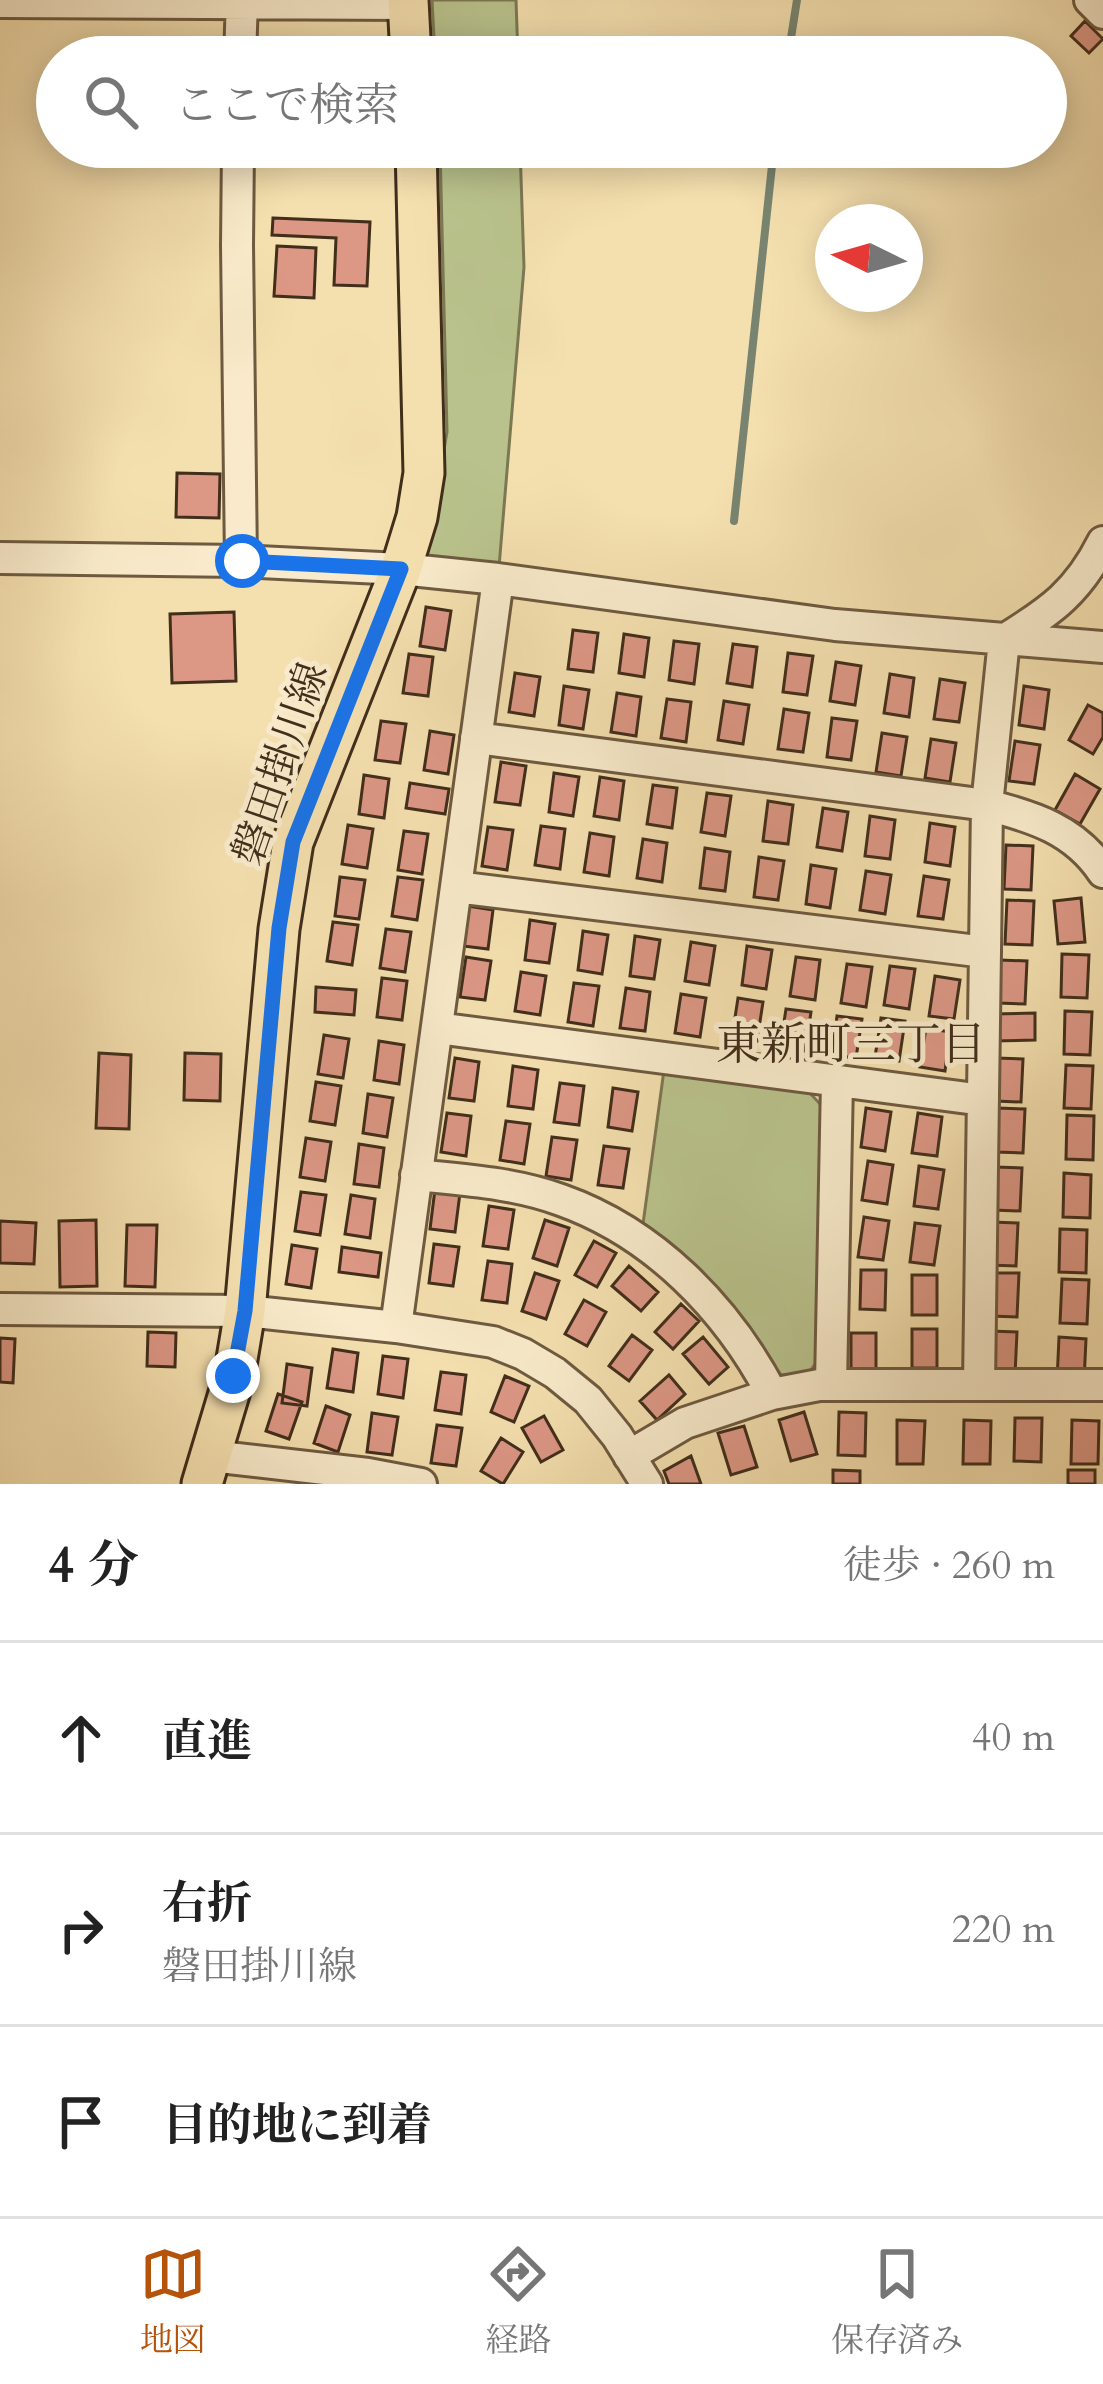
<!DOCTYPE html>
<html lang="ja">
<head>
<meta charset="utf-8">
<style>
	:root { --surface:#fff; --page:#f2f2f2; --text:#222; --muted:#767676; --line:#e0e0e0; --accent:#b45309 }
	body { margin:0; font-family:Cardo,"Noto Serif JP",serif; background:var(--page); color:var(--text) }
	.compass { position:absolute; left:815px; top:204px; width:108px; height:108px; border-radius:50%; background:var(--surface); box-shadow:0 6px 30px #0003; rotate:275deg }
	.stop { position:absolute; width:36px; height:36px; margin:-27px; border:9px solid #1a73e8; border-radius:50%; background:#fff }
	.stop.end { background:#1a73e8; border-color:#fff; box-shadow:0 3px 12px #0008 }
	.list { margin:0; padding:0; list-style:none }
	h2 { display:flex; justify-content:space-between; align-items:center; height:156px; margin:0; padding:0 48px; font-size:51px }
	h2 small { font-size:39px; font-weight:400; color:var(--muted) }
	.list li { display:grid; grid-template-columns:78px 1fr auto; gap:36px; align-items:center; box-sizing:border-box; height:192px; padding:0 48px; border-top:3px solid var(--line) }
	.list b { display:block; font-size:45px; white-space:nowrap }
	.list p { margin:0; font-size:39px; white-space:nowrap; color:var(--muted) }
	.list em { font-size:39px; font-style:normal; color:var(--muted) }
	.icon { flex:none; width:66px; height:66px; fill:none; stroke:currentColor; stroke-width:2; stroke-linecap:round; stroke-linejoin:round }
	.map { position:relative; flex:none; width:1103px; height:1484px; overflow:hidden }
	.search { position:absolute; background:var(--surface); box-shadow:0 6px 30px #0003; left:36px; right:36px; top:36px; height:132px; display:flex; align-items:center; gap:30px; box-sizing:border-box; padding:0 42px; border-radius:66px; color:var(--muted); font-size:45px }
	.sheet { height:732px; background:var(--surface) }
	nav { display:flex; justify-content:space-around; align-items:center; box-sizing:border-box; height:168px; border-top:3px solid var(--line); background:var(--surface); font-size:33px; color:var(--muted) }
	nav a { display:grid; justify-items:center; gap:6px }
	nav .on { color:var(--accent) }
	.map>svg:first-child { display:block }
	.green { fill:#b9c28c; stroke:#7d7854; stroke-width:3 }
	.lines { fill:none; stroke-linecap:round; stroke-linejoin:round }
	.stream { stroke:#788470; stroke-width:8 }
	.building { fill:#dc9785; stroke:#412e1b; stroke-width:3 }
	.minor-casing { stroke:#6e5a40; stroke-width:36 }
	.major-casing { stroke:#412e1b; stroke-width:45 }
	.minor { stroke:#f8eaca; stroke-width:30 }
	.major { stroke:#f4dfae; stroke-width:39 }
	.route { stroke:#1a73e8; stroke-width:15 }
	.labels { text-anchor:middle; stroke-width:10; stroke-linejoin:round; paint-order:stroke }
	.street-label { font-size:42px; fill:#412e1b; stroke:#f8eaca }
	.neighbourhood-label { font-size:45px; fill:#412e1b; stroke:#f8eaca }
</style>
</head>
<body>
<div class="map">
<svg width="1103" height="1484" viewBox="0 0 1103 1484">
	<rect width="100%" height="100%" fill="#f4dfae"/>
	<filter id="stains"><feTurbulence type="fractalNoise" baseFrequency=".00167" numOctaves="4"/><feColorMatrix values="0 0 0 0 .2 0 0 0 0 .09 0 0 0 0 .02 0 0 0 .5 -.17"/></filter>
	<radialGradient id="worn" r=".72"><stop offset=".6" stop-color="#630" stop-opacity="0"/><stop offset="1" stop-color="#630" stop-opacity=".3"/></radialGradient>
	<!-- green -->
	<path class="green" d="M432,0H516L518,57H435Z
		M440,147H520L524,267L498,579L426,556L447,432Z
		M664,1070L807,1090L821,1105L820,1358L807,1375H781L718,1289L643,1224Z"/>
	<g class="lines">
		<!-- stream -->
		<path class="stream" d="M788,57L797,0
			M734,521L774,147"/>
	</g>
	<!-- building -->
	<path class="building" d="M1085,21L1103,39L1089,53L1071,36Z
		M273,218L370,222L367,286L334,285L336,238L272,235Z
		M277,246L316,248L314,298L274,296Z
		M177,473L220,474L219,518L176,517Z
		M426,607L451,611L445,650L420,646Z
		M234,612L236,681L172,683L170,614Z
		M573,630L598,633L593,672L568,669Z
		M624,634L649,638L644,677L619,673Z
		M674,641L699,644L694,684L669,680Z
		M733,644L757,647L752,687L727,683Z
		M788,653L813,656L807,695L783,692Z
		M409,654L433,657L428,696L403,693Z
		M836,662L861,666L855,705L830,701Z
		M515,673L540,677L534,716L509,712Z
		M890,674L914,678L909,717L884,713Z
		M940,679L965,683L959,722L934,719Z
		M564,686L589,690L583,729L559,725Z
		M1024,686L1049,690L1044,729L1019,725Z
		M617,693L641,697L636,736L611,732Z
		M667,699L691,702L686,742L661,738Z
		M724,701L749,705L743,744L718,740Z
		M1088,705L1103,713V737L1093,754L1069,740Z
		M784,709L809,713L803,752L778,749Z
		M832,718L857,721L851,760L827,757Z
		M381,721L406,724L400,763L375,760Z
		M430,731L454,735L448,774L424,770Z
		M882,733L907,737L901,776L876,772Z
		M931,739L956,743L950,782L925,778Z
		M1015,741L1040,745L1034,784L1009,781Z
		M501,762L526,766L520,805L495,802Z
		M554,773L579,777L573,816L549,812Z
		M1075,774L1100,789L1080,824L1055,810Z
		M364,775L389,779L384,818L359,814Z
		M600,777L624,781L619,820L594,816Z
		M410,783L449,789L445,814L406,808Z
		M653,785L677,788L672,828L647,824Z
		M707,793L731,796L725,836L701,832Z
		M768,801L793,805L788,844L763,841Z
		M823,808L848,812L842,851L817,847Z
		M870,816L895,820L890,859L865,856Z
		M930,823L955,827L950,866L925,862Z
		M348,825L373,829L367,868L342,864Z
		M541,826L565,829L560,869L535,865Z
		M488,827L513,830L507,870L482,866Z
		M404,831L428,834L422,874L398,870Z
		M590,833L614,837L609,876L584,872Z
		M643,839L667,843L662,882L637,878Z
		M1006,845L1033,846L1031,890L1004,889Z
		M705,848L730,852L725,891L700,888Z
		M759,857L784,861L778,900L754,897Z
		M811,865L836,869L830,908L806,904Z
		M866,871L891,875L885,914L860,910Z
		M924,876L949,880L943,919L918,916Z
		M340,877L365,880L359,919L335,916Z
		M398,877L423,880L417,920L392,916Z
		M1081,898L1085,942L1058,944L1054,901Z
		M1007,900L1034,901L1032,945L1005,944Z
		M468,906L493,910L488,949L463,946Z
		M530,920L555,924L549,963L525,960Z
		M333,922L358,925L352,965L327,961Z
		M386,929L411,932L405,972L380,968Z
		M583,931L608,935L602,974L578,970Z
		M635,936L660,940L654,979L630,976Z
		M691,942L715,946L709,985L685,981Z
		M747,946L772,950L766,989L742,985Z
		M1062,954L1089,955L1087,998L1061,997Z
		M466,957L491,961L485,1000L460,997Z
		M796,957L820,960L815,1000L790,996Z
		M1000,960L1027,961L1025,1004L999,1003Z
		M847,964L872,967L866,1007L841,1003Z
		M890,966L915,969L909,1009L884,1005Z
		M521,972L546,976L540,1015L515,1011Z
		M935,976L960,980L954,1019L929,1016Z
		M382,978L407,981L402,1020L377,1017Z
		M574,983L599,986L593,1026L568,1022Z
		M316,987L356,990L354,1015L315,1012Z
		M626,988L650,992L645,1031L620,1028Z
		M681,994L706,998L700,1037L675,1033Z
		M738,998L763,1002L757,1041L732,1037Z
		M786,1009L811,1012L805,1051L780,1048Z
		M1065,1011L1092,1012L1090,1055L1064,1054Z
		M1035,1013V1040L992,1041V1014Z
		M837,1016L862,1019L856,1058L832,1055Z
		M881,1018L905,1021L899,1061L875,1057Z
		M926,1028L950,1032L945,1071L920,1067Z
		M324,1035L349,1039L343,1078L318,1074Z
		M379,1041L404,1045L399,1084L374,1080Z
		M99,1053L131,1055L129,1129L96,1128Z
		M185,1053L221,1054L220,1101L184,1100Z
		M455,1058L479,1062L474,1101L449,1098Z
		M996,1058L1023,1059L1021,1102L995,1101Z
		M1066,1065L1093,1066L1091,1109L1064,1108Z
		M513,1066L538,1070L533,1109L508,1106Z
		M316,1082L341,1086L335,1125L310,1121Z
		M560,1083L584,1086L579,1125L554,1122Z
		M613,1088L638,1092L632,1131L608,1127Z
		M368,1094L393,1098L387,1137L363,1133Z
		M866,1108L891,1112L885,1151L861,1147Z
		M997,1108L1025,1109L1023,1153L996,1152Z
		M447,1113L471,1116L466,1156L441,1152Z
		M918,1113L942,1117L937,1156L912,1153Z
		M1067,1115L1094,1116L1093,1160L1066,1159Z
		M506,1121L530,1124L524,1164L500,1160Z
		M552,1137L577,1140L571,1180L546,1176Z
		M306,1138L331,1142L325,1181L300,1177Z
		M359,1144L384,1148L379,1187L354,1184Z
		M604,1146L629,1149L623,1188L598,1185Z
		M868,1161L893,1165L887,1204L862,1200Z
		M919,1166L944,1170L938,1209L914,1206Z
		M995,1167L1022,1168L1020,1211L993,1210Z
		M1064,1173L1091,1175L1090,1218L1063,1217Z
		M435,1189L460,1193L455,1232L430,1229Z
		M301,1192L326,1195L320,1235L295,1231Z
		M351,1195L375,1199L370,1238L345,1234Z
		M489,1206L514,1210L508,1249L483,1246Z
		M864,1217L889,1221L883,1260L858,1257Z
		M96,1220L97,1286L60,1287L59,1221Z
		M545,1220L569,1228L557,1266L533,1258Z
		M0,1221L36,1223L34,1264L0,1263Z
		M991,1222L1018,1223L1016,1266L989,1265Z
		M915,1223L940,1226L934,1265L910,1262Z
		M127,1225H157L155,1287L125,1286Z
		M1060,1229L1087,1230L1086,1273L1059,1272Z
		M594,1241L616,1253L597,1287L575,1275Z
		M434,1244L459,1247L453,1286L429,1283Z
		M292,1245L317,1249L311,1288L286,1284Z
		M342,1247L381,1253L378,1277L339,1272Z
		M488,1261L512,1264L507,1303L482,1300Z
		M629,1266L658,1292L641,1311L612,1286Z
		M861,1270H886L885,1310L860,1309Z
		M535,1273L559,1281L546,1319L522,1311Z
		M992,1273H1019L1017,1317L991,1316Z
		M912,1275H937V1315H912Z
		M1062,1279L1089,1280L1087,1324L1060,1323Z
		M584,1300L606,1312L587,1346L565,1334Z
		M681,1304L699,1321L673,1349L655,1332Z
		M912,1329H937V1368H912Z
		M989,1331L1017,1332L1015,1375L988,1374Z
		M148,1332L176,1333L175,1367L147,1366Z
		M851,1333H876V1373H851Z
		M632,1335L652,1350L629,1381L609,1366Z
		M703,1337L728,1367L709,1384L683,1354Z
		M1059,1337L1086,1339L1084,1382L1057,1381Z
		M0,1338L15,1339L13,1383L0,1382Z
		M333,1349L358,1353L353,1392L327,1388Z
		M383,1356L408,1359L403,1398L378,1394Z
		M287,1364L312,1368L307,1406L282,1403Z
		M441,1372L466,1375L461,1414L435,1410Z
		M669,1375L685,1394L657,1420L640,1401Z
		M505,1376L529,1386L514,1422L491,1412Z
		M278,1394L302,1402L289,1439L266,1431Z
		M326,1406L350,1415L338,1452L314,1443Z
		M804,1412L817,1454L791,1461L779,1420Z
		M839,1412L866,1413L865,1456L838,1455Z
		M372,1413L398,1417L392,1455L367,1452Z
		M544,1416L563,1450L541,1462L522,1428Z
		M1015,1418H1042L1041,1462L1014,1461Z
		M897,1420L925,1421L923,1464H897Z
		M964,1420L991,1421L990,1464H963Z
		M1072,1420L1099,1421L1098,1464H1071Z
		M437,1425L462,1428L456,1466L431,1463Z
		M744,1426L757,1467L731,1475L718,1433Z
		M501,1438L523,1452L503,1484L481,1471Z
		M691,1456L701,1484H669L664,1471Z
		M833,1470L860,1471V1484H833Z
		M1068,1470H1095V1484H1068Z"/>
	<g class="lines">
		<!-- minor casing -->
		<g class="minor-casing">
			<path id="minor" d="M1090,0L1103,13
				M0,2L408,4
				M240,57L242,0
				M238,147L237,245L241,561
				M0,558L241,561L401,569L498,579L835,625L1103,647
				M476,738L987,805C1034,817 1075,830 1103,872
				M456,887L985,952
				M437,1028L983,1100
				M416,1175C465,1180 515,1183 561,1200C654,1233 727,1308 772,1394
				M0,1309L245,1311L396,1327L493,1342L523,1354L555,1373L588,1400L617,1436L647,1484
				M396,1327L498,579
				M831,1384L837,1081
				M979,1385L987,805L1004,640C1051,611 1078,592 1103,542
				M211,1456L368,1474L421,1484
				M629,1456L685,1423L772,1394L819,1385H1103"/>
		</g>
		<!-- major casing -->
		<g class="major-casing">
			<path id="major" d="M408,0L411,57
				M202,1484L234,1377L245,1311L279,929L293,842L401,569L417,517L424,473L416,147"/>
		</g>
		<!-- minor -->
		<use href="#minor" class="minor"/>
		<!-- major -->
		<use href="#major" class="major"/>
	</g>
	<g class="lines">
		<!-- route -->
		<path class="route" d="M233,1376L245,1311L279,928L293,842L401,569L242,561"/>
	</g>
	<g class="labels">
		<!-- street labels -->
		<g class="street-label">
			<text transform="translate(279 763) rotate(-71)" y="15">磐田掛川線</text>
		</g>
		<!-- neighbourhood labels -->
		<g class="neighbourhood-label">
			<text x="851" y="1059">東新町三丁目</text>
		</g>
	</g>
	<rect width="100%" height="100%" filter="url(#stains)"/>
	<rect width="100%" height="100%" fill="url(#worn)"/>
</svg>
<svg class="compass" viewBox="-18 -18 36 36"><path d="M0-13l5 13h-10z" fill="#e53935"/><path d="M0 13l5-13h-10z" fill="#767676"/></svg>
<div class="stop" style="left:242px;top:561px"></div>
<div class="stop end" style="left:233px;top:1376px"></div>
<div class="search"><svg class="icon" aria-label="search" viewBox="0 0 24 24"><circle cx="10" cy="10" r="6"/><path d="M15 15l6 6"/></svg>ここで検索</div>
</div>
<section class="sheet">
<h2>4 分<small>徒歩 · 260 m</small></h2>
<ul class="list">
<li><svg class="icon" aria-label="ahead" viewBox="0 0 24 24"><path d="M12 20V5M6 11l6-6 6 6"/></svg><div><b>直進</b></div><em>40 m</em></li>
<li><svg class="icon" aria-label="right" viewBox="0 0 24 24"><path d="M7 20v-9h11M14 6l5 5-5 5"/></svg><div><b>右折</b><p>磐田掛川線</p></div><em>220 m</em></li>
<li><svg class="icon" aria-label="arrive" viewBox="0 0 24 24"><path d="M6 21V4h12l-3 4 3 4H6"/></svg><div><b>目的地に到着</b></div></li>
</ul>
</section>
<nav>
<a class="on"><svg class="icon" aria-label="map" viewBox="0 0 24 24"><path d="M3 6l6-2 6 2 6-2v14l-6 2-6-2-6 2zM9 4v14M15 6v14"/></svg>地図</a>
<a><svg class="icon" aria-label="directions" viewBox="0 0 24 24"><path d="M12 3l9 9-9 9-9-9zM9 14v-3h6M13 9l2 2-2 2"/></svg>経路</a>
<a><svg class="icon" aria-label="saved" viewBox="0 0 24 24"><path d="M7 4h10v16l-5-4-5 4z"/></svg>保存済み</a>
</nav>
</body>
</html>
